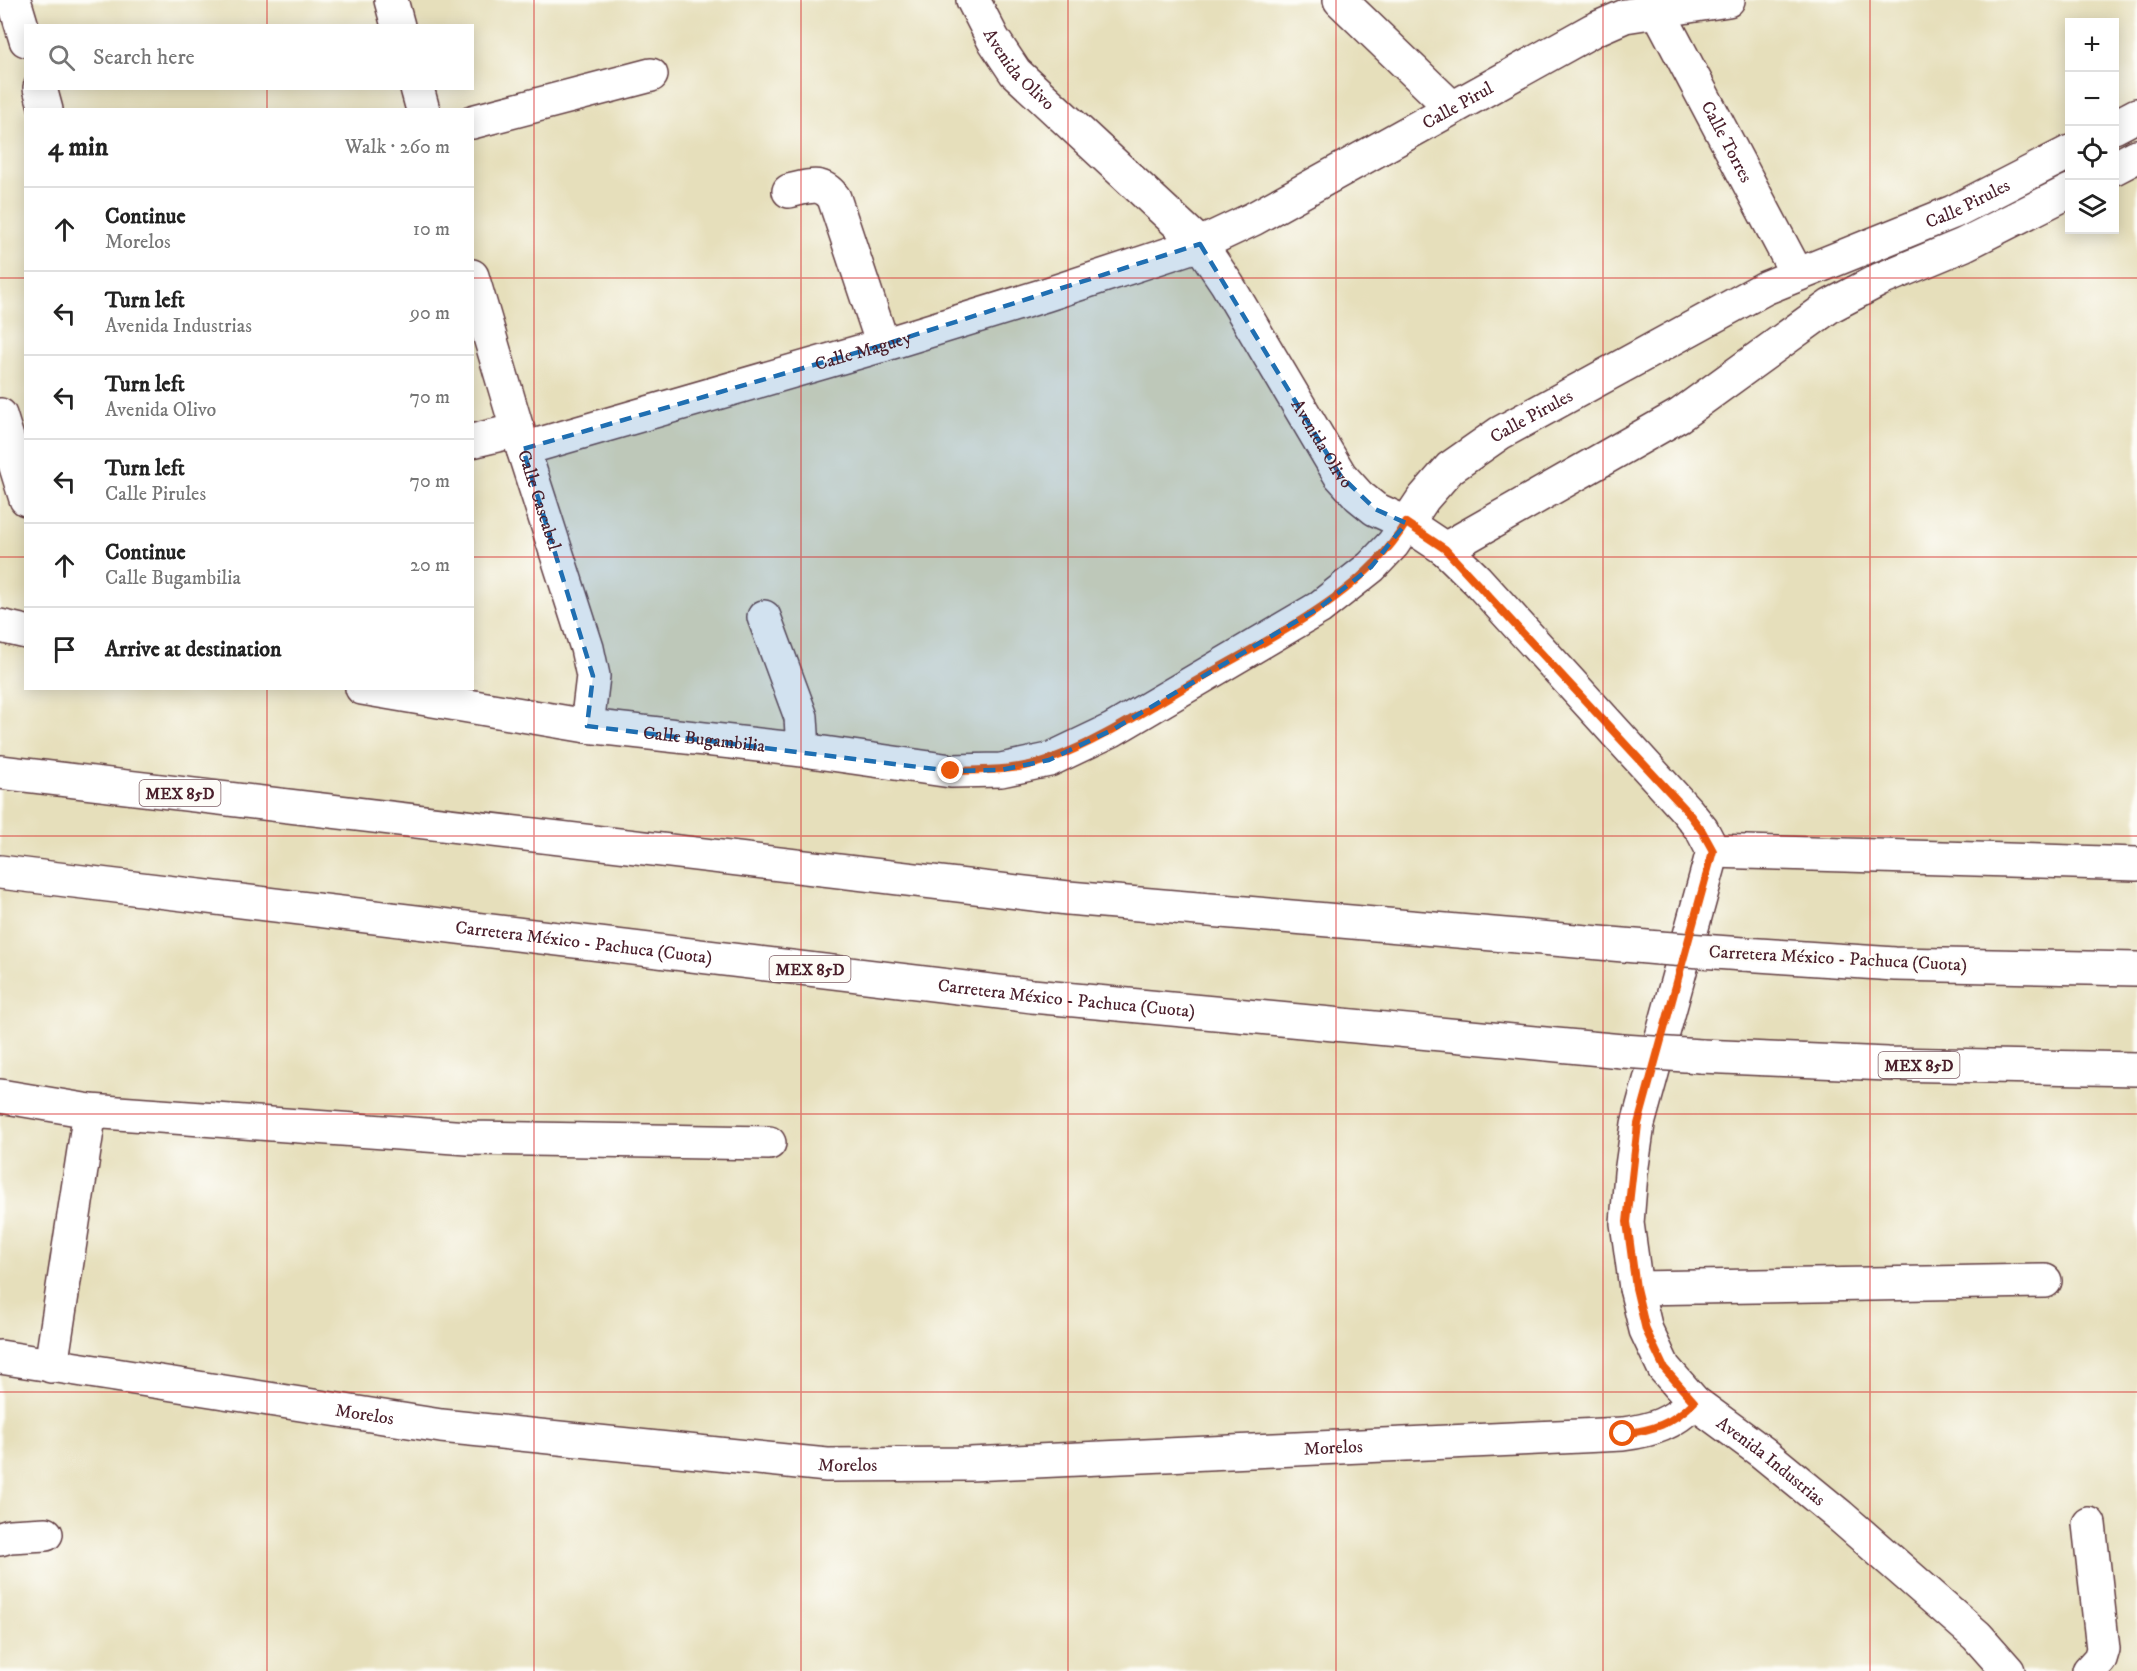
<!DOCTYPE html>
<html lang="en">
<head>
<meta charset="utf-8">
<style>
	:root { --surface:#fff; --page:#f2f2f2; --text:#222; --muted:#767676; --line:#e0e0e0 }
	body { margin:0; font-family:"IM FELL DW Pica",serif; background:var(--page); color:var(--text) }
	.controls { position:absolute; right:18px; top:18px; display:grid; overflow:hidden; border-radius:0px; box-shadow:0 3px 15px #0003 }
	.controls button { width:54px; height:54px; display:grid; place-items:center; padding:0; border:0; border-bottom:2px solid var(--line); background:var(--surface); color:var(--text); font:30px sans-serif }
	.stop { position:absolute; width:18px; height:18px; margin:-14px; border:4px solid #ea580c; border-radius:50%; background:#fff }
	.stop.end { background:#ea580c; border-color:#fff; box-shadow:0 2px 6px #0008 }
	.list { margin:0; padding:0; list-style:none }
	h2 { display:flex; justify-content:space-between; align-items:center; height:78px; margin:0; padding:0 24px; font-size:26px }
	h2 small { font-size:20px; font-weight:400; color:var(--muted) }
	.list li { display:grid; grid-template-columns:39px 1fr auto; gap:18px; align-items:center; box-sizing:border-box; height:84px; padding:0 24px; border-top:2px solid var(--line) }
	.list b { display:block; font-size:22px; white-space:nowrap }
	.list p { margin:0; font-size:20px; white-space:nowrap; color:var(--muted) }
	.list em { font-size:20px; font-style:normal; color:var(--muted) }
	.icon { flex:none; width:33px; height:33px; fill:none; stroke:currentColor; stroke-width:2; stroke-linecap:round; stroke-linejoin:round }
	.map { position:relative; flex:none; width:2137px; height:1671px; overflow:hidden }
	.search { position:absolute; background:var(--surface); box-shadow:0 3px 15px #0003; left:24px; top:24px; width:450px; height:66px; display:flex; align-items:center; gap:15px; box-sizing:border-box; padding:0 21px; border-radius:0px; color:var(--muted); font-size:22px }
	.panel { position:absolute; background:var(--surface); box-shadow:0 3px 15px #0003; left:24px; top:108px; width:450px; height:582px; border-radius:0px }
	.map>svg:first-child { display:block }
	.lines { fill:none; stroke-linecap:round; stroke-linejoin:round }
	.minor-casing { stroke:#613c41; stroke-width:36 }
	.major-casing { stroke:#613c41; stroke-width:36 }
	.highway-casing { stroke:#613c41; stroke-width:36 }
	.minor { stroke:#fff; stroke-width:33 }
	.major { stroke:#fff; stroke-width:33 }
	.highway { stroke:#fff; stroke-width:33 }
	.highway-bridge-casing { stroke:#613c41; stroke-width:36; stroke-linecap:butt }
	.highway-bridge { stroke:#fff; stroke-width:33 }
	.route { stroke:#ea580c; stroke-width:8 }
	.marked { fill:#1f6fb2; fill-opacity:0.2; stroke:#1f6fb2; stroke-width:4.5; stroke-dasharray:12 8; stroke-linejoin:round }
	.grid { fill:none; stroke:#d62828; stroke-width:1.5; stroke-opacity:0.55 }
	.labels { text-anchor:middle; stroke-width:4.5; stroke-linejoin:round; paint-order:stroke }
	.shield { fill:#fdfcf7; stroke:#806168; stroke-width:1.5 }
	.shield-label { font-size:16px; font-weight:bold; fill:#4a1f2b }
	.street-label { font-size:18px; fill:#4a1f2b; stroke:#fdfcf7 }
</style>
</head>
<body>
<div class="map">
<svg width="2137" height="1671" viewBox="0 0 2137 1671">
	<rect width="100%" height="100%" fill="#fdfcf7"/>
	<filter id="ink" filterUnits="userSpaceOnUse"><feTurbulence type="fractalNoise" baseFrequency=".0167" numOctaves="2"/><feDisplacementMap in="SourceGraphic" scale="12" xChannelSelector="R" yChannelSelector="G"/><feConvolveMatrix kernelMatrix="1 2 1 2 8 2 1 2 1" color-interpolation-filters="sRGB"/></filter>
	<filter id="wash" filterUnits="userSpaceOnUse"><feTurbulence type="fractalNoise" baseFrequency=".008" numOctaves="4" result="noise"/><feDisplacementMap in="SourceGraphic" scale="24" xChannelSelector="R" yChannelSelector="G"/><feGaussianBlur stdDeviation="1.35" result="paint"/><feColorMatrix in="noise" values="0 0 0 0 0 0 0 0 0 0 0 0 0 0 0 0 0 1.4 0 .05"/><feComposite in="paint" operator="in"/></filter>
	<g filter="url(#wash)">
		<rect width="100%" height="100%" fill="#e6dfbb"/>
	</g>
	<g filter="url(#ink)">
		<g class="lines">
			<!-- minor casing -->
			<g class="minor-casing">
				<g id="minor">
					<path d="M14,0L26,40"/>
					<path d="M391,0L398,26"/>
					<path id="s1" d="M973,0L993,39L1015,72L1200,244L1227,284L1340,475L1359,496L1375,509L1406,523L1445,549L1477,580L1687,811L1702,830L1713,851L2137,864"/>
					<path d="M1340,0L1451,107"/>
					<path id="s2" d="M1657,9L1797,274"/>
					<path d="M40,88L46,110"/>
					<path d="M417,88L423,110"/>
					<path d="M472,122L651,75"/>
					<path d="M2114,127L2137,115"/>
					<path d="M2114,168L2137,156"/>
					<path d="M789,191C808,187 821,180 834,198L883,345"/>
					<path id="s3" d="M472,276L523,449L587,648L593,676L587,726"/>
					<path d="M0,415L26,499"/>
					<path d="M472,441L518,430"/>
					<path id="s4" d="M523,449L883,345L1045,295L1200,244L1253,219L1593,30L1625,16L1728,0"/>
					<path d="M1445,549L1680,415L1830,306L1879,280L1963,245L2070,191"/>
					<path d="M764,617L801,717L803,750"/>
					<path d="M0,626L26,632"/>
					<path id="s5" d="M362,688L587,726L803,750L951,771L1001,770L1049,760L1112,730L1319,608L1371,567L1393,544L1423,499L1450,468L1500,433L1765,288L1953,212L2070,152"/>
					<path d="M0,1096L90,1111L468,1138L769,1143"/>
					<path d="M1636,1288L2045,1281"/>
					<path id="s6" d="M0,1357L441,1426L827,1465L970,1464L1623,1434C1653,1430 1672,1424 1694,1402"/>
					<path d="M51,1366L90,1111"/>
					<path d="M2089,1524L2103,1649L2100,1659L2089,1671"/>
					<path d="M0,1539L10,1536L46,1534"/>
				</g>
			</g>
			<!-- major casing -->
			<g class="major-casing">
				<g id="major">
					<path id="s7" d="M1713,851L1638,1124L1631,1173L1627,1223L1636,1288L1646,1330L1664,1368L1694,1402L1762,1452L1840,1516L1977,1636L2008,1671"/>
				</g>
			</g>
			<!-- highway casing -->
			<g class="highway-casing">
				<g id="highway">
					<path d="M0,772L1068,898L1659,948"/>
					<path id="s8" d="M0,872L1032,996L1622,1051"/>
					<path d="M1743,954L1895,964L2137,969"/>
					<path d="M1701,1056L1888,1064L2137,1069"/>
				</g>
			</g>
			<!-- minor -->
			<use href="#minor" class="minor"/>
			<!-- major -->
			<use href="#major" class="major"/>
			<!-- highway -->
			<use href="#highway" class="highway"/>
			<!-- highway-bridge casing -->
			<g class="highway-bridge-casing">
				<path id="highway-bridge" d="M1659,948L1743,954
					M1622,1051L1701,1056"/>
			</g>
			<!-- highway-bridge -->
			<use href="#highway-bridge" class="highway-bridge"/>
		</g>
	</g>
	<g class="lines" filter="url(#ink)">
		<!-- route -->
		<path class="route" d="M951,771C984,770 1018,771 1050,759C1100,741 1147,709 1194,682C1267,638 1360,599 1406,523L1445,549L1687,811L1702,831L1713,851L1638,1124L1627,1222L1636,1288L1646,1330L1664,1368L1694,1402C1672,1424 1653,1430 1623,1434"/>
	</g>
	<!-- marked area -->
	<path class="marked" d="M1200,244L1340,475L1375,509L1406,523L1371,567L1319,608L1112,730L1049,760L1001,770L951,771L587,726L593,676L523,449L883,345Z"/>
	<!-- grid -->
	<path class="grid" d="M267,0V26M534,0V1671M801,0V1671M1068,0V1671M1336,0V1671M1603,0V1671M1870,0V1671M267,88V110M0,278H26M472,278H2137M0,557H26M472,557H2137M267,688V1671M0,836H2137M0,1114H2137M0,1392H2137"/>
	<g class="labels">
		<!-- shield labels -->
		<g class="shield">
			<rect x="139.5" y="780" width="81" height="26" rx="4.5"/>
			<rect x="769.5" y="956" width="81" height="26" rx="4.5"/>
			<rect x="1878.5" y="1052" width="81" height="26" rx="4.5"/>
		</g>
		<g class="shield-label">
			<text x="180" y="799">MEX 85D</text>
			<text x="810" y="975">MEX 85D</text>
			<text x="1919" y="1071">MEX 85D</text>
		</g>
		<!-- street labels -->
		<g class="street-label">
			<text dy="6" stroke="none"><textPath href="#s1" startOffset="84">Avenida Olivo</textPath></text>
			<text dy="6" stroke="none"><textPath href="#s4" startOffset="1000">Calle Pirul</textPath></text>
			<text dy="6" stroke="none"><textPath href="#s2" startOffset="150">Calle Torres</textPath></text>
			<text dy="6" stroke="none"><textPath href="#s5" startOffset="1780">Calle Pirules</textPath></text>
			<text dy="6" stroke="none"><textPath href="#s4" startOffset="354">Calle Maguey</textPath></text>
			<text dy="6" stroke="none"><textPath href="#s5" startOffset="1294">Calle Pirules</textPath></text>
			<text dy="6" stroke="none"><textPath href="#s1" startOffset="570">Avenida Olivo</textPath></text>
			<text dy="6" stroke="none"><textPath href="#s3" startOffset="234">Calle Cascabel</textPath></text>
			<text dy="6" stroke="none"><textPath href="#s5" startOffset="346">Calle Bugambilia</textPath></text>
			<text dy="6" stroke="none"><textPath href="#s8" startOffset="588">Carretera México - Pachuca (Cuota)</textPath></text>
			<text transform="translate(1838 958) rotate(3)" y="6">Carretera México - Pachuca (Cuota)</text>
			<text dy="6" stroke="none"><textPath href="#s8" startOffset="1074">Carretera México - Pachuca (Cuota)</textPath></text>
			<text dy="6" stroke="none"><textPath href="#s6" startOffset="369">Morelos</textPath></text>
			<text dy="6" stroke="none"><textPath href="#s6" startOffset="1341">Morelos</textPath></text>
			<text dy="6" stroke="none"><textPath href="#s7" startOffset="676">Avenida Industrias</textPath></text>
			<text dy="6" stroke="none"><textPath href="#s6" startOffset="855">Morelos</textPath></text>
		</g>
	</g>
</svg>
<div class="controls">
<button>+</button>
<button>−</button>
<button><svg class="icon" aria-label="locate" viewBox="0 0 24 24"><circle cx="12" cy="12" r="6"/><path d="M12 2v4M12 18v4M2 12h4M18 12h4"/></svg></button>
<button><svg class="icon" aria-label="layers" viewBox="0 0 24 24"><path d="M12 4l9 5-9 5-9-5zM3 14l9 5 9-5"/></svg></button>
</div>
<div class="stop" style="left:1623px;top:1434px"></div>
<div class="stop end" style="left:951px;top:771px"></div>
<div class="search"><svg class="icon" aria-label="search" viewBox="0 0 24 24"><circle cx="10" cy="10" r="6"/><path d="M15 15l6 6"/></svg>Search here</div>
<section class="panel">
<h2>4 min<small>Walk · 260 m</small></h2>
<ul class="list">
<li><svg class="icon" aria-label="ahead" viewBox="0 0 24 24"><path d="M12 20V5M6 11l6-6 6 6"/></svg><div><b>Continue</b><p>Morelos</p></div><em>10 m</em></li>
<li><svg class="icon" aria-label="left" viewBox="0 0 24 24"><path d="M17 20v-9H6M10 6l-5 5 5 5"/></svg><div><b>Turn left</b><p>Avenida Industrias</p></div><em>90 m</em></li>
<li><svg class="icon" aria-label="left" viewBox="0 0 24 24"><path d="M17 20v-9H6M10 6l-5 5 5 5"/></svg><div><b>Turn left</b><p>Avenida Olivo</p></div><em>70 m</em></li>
<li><svg class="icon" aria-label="left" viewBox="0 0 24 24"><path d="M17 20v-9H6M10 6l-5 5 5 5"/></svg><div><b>Turn left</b><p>Calle Pirules</p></div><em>70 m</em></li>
<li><svg class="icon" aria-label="ahead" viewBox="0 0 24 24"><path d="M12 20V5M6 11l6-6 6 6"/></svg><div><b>Continue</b><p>Calle Bugambilia</p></div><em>20 m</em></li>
<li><svg class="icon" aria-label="arrive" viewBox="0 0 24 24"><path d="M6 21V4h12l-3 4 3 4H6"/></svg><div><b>Arrive at destination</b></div></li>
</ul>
</section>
</div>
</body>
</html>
